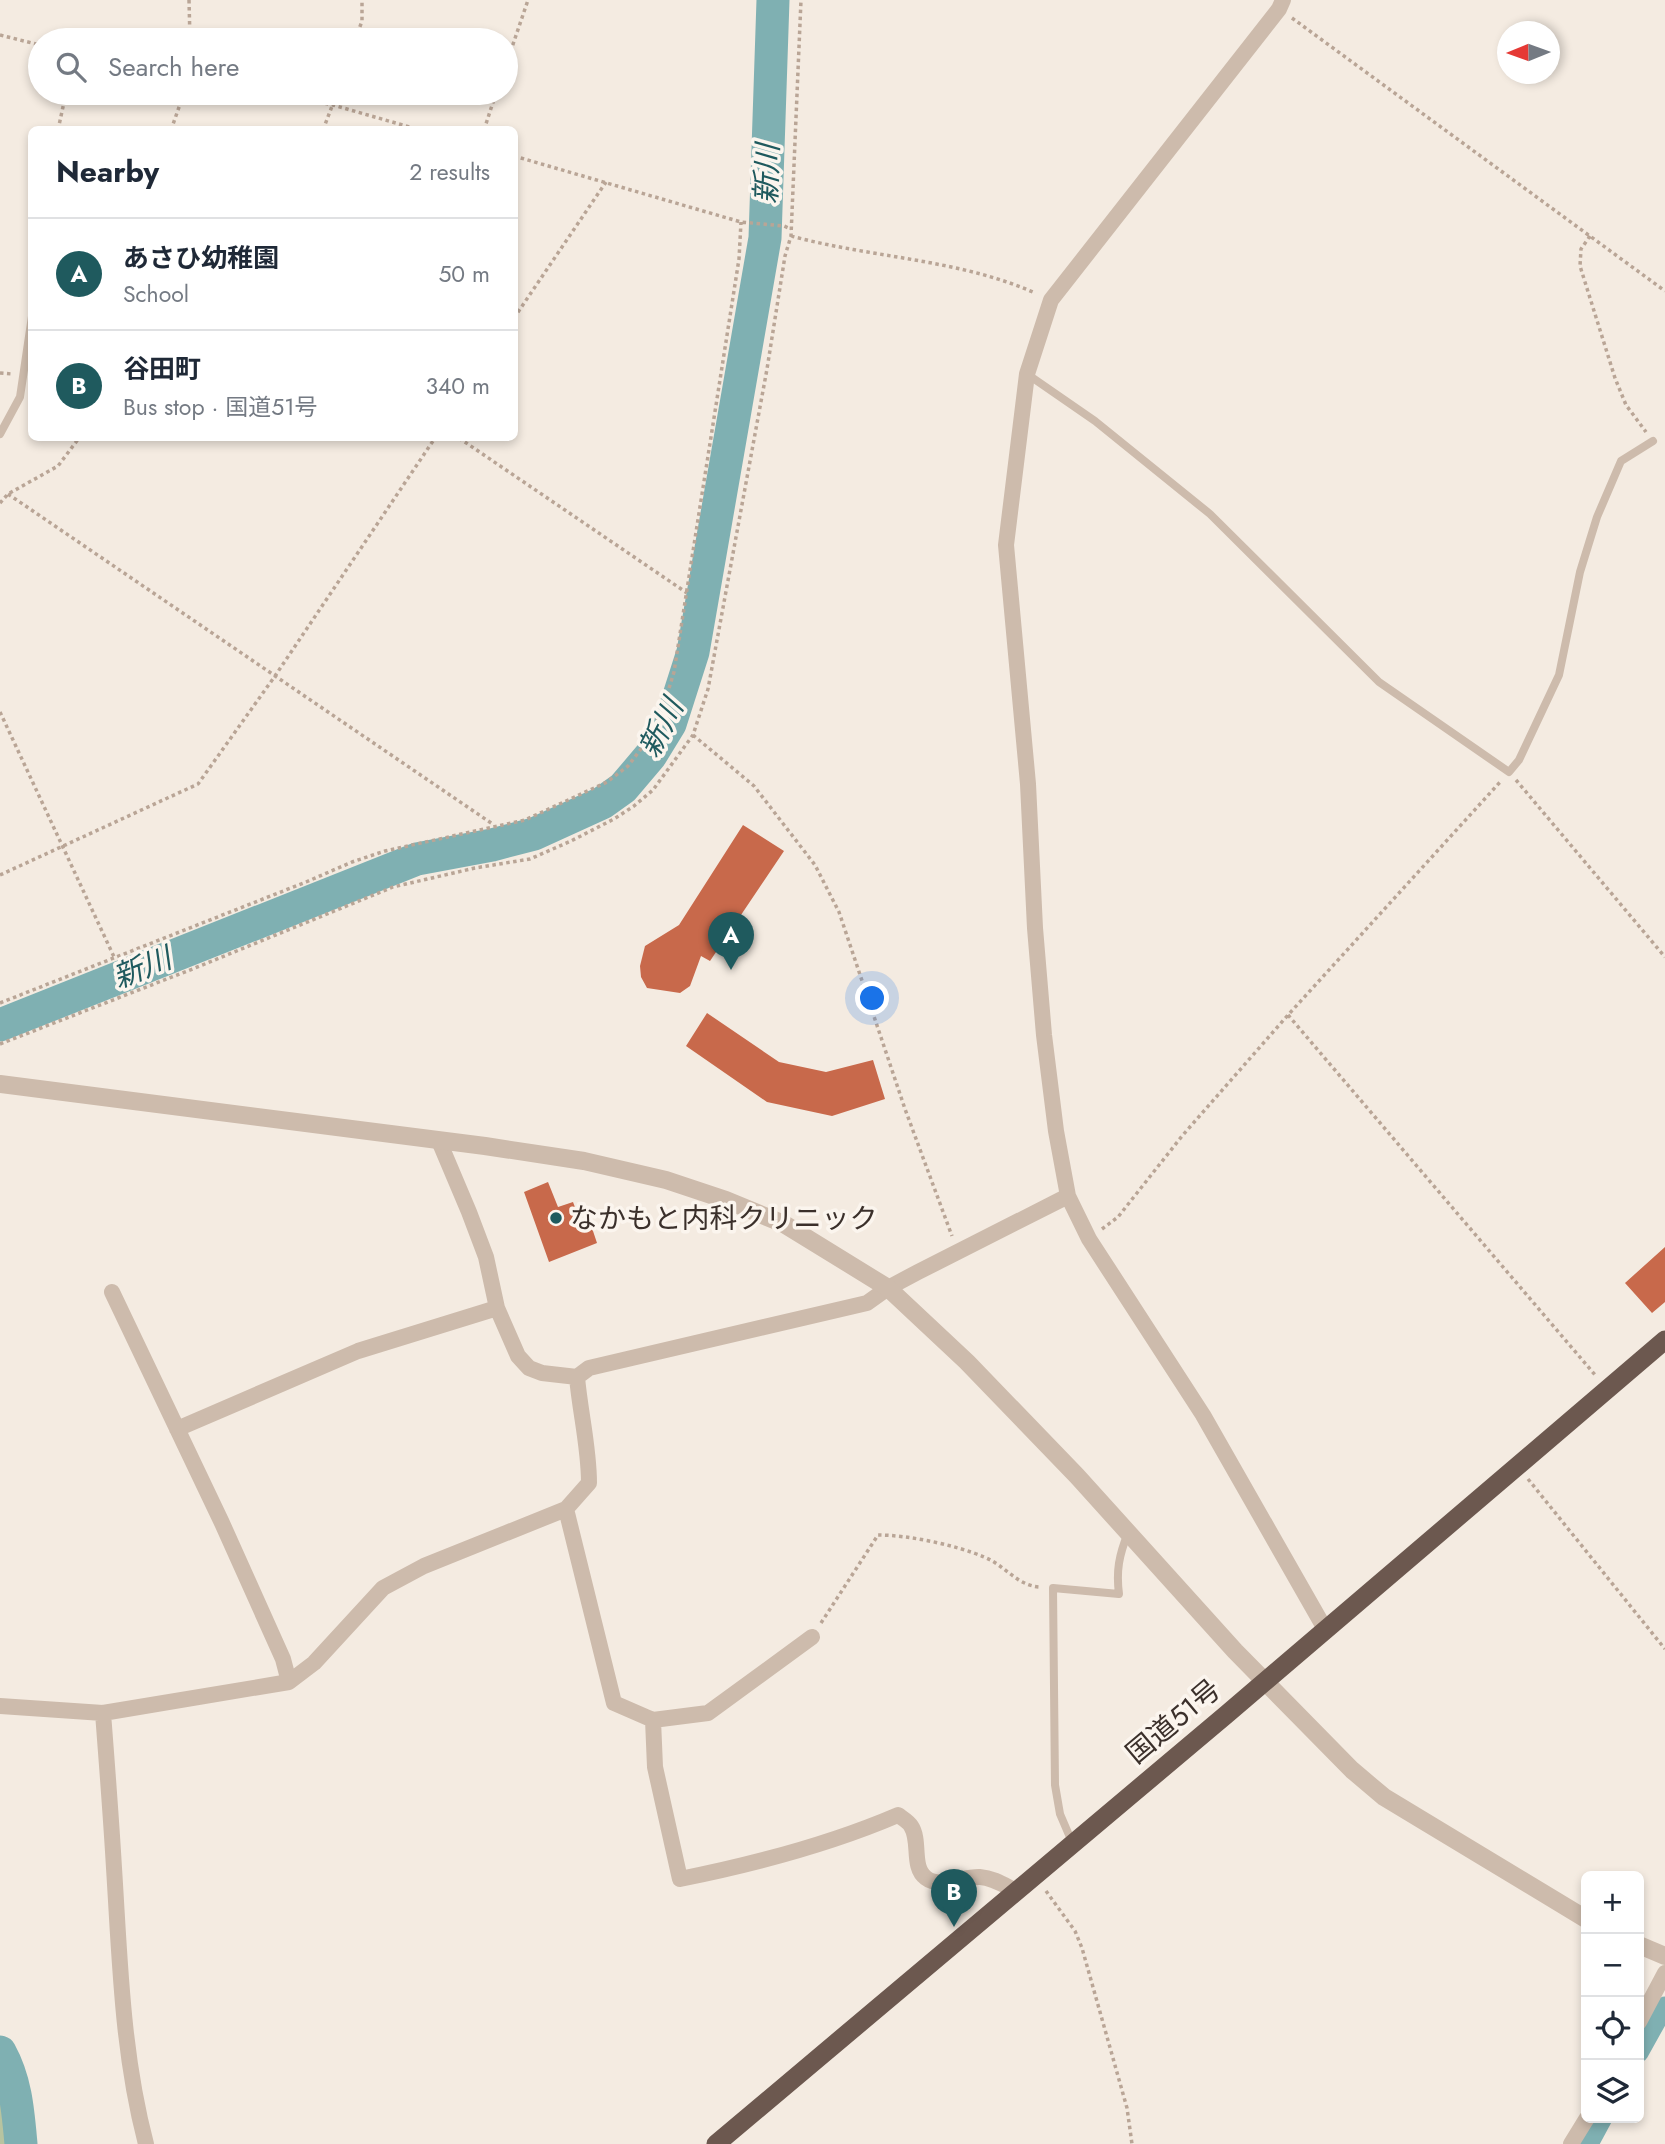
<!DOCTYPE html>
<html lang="en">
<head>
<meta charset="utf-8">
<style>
	:root { --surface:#fff; --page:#f6f6f7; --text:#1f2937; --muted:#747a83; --line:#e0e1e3; --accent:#1f5a5e }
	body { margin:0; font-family:Jost,"Noto Sans JP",sans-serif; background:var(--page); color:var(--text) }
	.controls { position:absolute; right:21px; bottom:21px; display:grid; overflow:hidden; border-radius:10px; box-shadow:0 4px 10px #0003 }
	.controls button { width:63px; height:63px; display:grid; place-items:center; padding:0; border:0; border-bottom:2px solid var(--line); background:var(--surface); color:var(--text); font:35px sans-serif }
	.compass { position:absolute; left:1497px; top:21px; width:63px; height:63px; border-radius:50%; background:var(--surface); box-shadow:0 4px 10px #0003; rotate:269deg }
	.you { position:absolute; left:873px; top:999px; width:24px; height:24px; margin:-18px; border:5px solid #fff; border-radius:50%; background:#1a73e8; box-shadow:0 0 0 10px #1a73e833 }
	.badge { display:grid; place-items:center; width:46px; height:46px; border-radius:50%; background:var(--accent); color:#fff; font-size:23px; font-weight:700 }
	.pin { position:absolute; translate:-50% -58px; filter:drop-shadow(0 2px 4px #0008) }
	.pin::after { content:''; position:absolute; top:37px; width:24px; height:21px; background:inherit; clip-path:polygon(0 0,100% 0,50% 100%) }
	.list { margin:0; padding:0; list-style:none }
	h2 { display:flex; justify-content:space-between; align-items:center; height:91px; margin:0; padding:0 28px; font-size:30px }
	h2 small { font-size:23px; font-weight:400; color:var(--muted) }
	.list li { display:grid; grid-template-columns:46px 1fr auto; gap:21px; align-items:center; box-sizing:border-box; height:112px; padding:0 28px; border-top:2px solid var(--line) }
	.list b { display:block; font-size:26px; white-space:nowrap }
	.list p { margin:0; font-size:23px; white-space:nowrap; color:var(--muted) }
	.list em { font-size:23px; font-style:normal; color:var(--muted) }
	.icon { flex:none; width:38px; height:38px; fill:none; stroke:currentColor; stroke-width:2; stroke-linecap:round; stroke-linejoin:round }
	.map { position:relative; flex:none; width:1665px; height:2144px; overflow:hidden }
	.search { position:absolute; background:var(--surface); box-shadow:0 4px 10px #0003; left:28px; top:28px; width:490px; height:77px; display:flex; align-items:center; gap:18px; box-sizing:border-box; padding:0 24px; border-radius:38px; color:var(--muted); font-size:26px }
	.panel { position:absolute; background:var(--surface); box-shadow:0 4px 10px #0003; left:28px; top:126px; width:490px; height:315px; border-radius:10px }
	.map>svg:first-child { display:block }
	.green { fill:#b8c4a0 }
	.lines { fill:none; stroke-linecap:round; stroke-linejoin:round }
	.canal { stroke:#7fb0b2; stroke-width:19 }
	.river { stroke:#7fb0b2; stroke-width:33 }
	.building { fill:#c8694b }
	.path { stroke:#b9a596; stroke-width:3.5; stroke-dasharray:3.5 3.5; stroke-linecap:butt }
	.service { stroke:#cdbbac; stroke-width:8 }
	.minor { stroke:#cdbbac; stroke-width:16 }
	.tertiary { stroke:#cdbbac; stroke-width:18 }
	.trunk { stroke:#6c584f; stroke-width:19 }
	.poi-dot { fill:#1f5a5e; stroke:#fbf5ee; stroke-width:2.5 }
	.labels { text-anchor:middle; stroke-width:7; stroke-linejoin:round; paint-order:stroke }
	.poi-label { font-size:28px; fill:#3b302b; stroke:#fbf5ee; text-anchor:start }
	.street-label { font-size:28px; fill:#3b302b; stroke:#fbf5ee }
	.water-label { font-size:30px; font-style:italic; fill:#1f5a5e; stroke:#fbf5ee }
</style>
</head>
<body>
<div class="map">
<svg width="1665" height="2144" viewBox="0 0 1665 2144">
	<rect width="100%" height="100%" fill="#f4ebe1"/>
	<!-- green -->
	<path class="green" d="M0,2078L7,2096L9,2144H0Z"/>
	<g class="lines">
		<!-- canal -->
		<path class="canal" d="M1639,2053L1665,2006
			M1589,2144L1603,2118"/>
		<!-- river -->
		<path class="river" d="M0,1025L417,859L492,845L534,834L602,803L623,788L651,755L670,724L693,652L765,238L773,0
			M0,2052C16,2081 18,2111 21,2144"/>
	</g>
	<!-- building -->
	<path class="building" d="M743,825L784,851L710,961L701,956L690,986L680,993L647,988L641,977L640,966L645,946L679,925Z
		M707,1013L779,1062L826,1072L873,1060L885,1099L832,1116L767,1102L686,1046Z
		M548,1182L558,1207L573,1202L584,1231L592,1228L597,1243L549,1262L524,1192Z
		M1665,1247V1302L1652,1313L1625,1283Z"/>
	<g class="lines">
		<!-- path -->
		<path class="path" d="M189,0L190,40
			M1292,18L1665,291
			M0,35L40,45
			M355,40L362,21V0
			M506,65L528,0
			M277,93L333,105L420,130
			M58,130L66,93
			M171,130L184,93
			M323,130L337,93
			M484,130L496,93
			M514,156L741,222L784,226L791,229
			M791,236C872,258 959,259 1035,293
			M1590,236L1581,249L1580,266L1615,378L1626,405L1646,432
			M514,318L606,182
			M0,373L12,374
			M459,438L687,593
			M8,494L494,825
			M0,503L8,494L58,466L79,438
			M0,712L115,959
			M693,735L754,786L815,865L839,912L905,1109L952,1236
			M1516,780L1665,957
			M0,875L198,784L275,676L435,438
			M0,1003L306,882L352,862L385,851L525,820L607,782L628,766L644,745L662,711L674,672L739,259L741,222
			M1288,1015L1596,1376
			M0,1044L195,968L393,887L475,868L530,859L571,841L614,819L634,806L653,790L693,735L708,689L767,369L785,256L791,236L801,0
			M1102,1229L1118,1217L1182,1136L1288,1015L1501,781
			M1528,1479L1665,1649
			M821,1623L878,1535C908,1535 956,1545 984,1557C1005,1565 1017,1586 1040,1587
			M1046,1891L1075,1931L1082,1948L1127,2108L1132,2144"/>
		<!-- service -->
		<path class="service" d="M1027,374L1095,421L1210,514L1379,682L1509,772L1519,760L1559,675L1580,572L1597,517L1621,461L1653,441
			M0,434L20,397L32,316
			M1072,1842L1060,1814L1055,1785L1053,1588L1119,1594C1116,1571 1119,1555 1128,1533"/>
		<!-- minor -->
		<path class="minor" d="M1283,0L1279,9L1051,300L1027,374L1006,545L1028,784L1035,928L1044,1035L1056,1131L1068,1196L1089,1239L1203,1415L1325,1629
			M439,1141L469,1212L486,1257L497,1308L518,1356L529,1368L542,1373L577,1377
			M112,1292L222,1523L283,1659L289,1682
			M177,1429L358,1351L497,1308
			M566,1509L614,1703L653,1720L708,1713L812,1637
			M0,1706L103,1713L289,1682L314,1663L383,1588L424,1566L566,1509L589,1483C589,1447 580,1412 577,1377L589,1368L867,1303L888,1288L918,1272L1068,1196
			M103,1713C107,1765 111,1816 114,1868C120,1961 122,2053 146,2144
			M653,1720L655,1767L680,1879C755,1864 828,1845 898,1815C902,1818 909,1822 911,1826C921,1841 911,1867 926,1878C940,1889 963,1876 980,1877C993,1878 1004,1885 1016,1891
			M1639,2022L1665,1973
			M1571,2144L1587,2118"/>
		<!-- tertiary -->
		<path class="tertiary" d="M0,1084L485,1146L584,1161L666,1180L726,1200L784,1224L888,1288L967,1362L1077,1476L1235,1651L1352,1770L1384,1797L1586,1919
			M1639,1945L1665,1956"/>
		<!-- trunk -->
		<path class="trunk" d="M716,2144L1227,1714L1665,1340"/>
	</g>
	<!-- markers -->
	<circle class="poi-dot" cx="556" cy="1218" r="7"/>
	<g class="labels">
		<!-- poi labels -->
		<g class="poi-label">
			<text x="570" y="1228">なかもと内科クリニック</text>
		</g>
		<!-- street labels -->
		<g class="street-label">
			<text transform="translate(1173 1721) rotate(-40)" y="10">国道51号</text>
		</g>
		<!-- water labels -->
		<g class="water-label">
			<text transform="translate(767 174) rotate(-88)" y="10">新川</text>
			<text transform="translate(661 728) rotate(-63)" y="10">新川</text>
			<text transform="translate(142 968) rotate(-22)" y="10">新川</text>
		</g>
	</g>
</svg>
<div class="controls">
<button>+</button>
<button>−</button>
<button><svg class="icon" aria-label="locate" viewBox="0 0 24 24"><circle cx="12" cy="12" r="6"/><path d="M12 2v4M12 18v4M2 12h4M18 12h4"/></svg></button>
<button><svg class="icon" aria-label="layers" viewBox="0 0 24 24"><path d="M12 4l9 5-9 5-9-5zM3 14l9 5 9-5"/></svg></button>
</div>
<svg class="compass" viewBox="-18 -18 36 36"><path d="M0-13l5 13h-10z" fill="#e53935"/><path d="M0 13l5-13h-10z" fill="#747a83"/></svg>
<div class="you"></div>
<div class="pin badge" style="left:731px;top:970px">A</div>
<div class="pin badge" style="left:954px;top:1927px">B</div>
<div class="search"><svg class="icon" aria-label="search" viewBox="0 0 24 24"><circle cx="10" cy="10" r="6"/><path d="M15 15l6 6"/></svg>Search here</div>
<section class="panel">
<h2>Nearby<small>2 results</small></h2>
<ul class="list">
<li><span class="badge">A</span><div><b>あさひ幼稚園</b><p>School</p></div><em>50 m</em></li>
<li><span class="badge">B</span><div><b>谷田町</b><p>Bus stop · 国道51号</p></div><em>340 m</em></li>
</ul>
</section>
</div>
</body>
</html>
